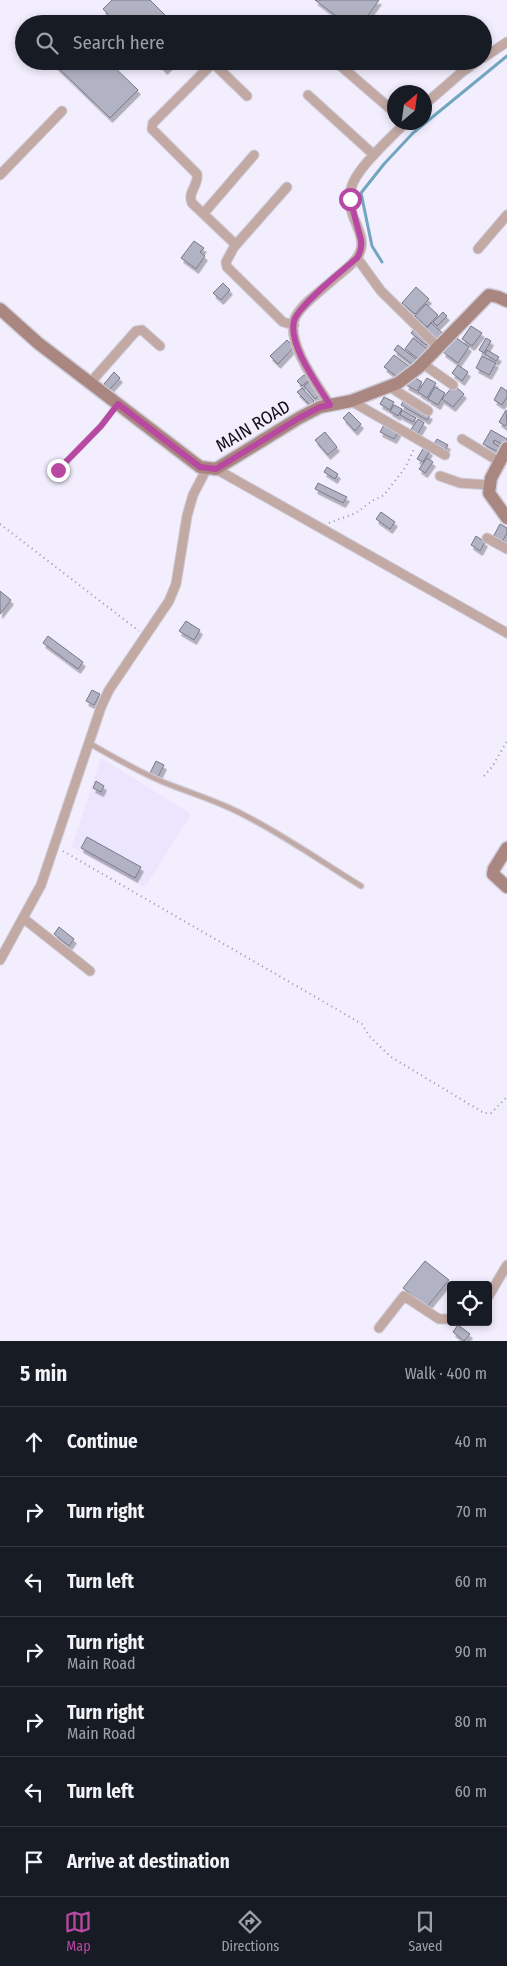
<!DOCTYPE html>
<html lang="en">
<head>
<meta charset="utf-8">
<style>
	:root { --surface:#171b24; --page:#20242c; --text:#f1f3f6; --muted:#9ea1a6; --line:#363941; --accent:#b948a3 }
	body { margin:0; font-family:"Fira Sans Condensed",sans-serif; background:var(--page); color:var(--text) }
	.controls { position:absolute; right:15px; bottom:15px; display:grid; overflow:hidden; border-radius:5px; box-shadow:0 2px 8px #0003 }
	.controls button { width:45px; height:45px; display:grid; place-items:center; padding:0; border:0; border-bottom:1px solid var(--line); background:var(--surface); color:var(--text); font:25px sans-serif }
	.compass { position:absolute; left:387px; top:85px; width:45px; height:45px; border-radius:50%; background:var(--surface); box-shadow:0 2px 8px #0003; rotate:29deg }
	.stop { position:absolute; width:15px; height:15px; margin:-11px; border:4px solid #b948a3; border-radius:50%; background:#fff }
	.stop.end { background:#b948a3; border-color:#fff; box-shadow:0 1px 5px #0008 }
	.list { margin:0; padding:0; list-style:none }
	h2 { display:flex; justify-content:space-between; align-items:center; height:65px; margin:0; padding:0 20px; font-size:21px }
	h2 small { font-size:16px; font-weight:400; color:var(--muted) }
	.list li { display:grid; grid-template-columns:32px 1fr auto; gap:15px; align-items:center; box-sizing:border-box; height:70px; padding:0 20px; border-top:1px solid var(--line) }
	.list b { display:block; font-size:19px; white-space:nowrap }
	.list p { margin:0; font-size:16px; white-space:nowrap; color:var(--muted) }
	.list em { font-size:16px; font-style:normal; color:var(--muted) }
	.icon { flex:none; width:28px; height:28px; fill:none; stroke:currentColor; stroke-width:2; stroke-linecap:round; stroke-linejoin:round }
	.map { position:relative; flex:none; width:507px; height:1341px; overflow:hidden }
	.search { position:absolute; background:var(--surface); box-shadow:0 2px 8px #0003; left:15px; right:15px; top:15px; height:55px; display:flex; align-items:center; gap:12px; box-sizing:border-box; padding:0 18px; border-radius:28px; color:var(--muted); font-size:19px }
	.sheet { height:555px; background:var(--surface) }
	nav { display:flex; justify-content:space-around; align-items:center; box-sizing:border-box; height:70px; border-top:1px solid var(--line); background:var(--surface); font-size:14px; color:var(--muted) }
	nav a { display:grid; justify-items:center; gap:2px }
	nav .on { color:var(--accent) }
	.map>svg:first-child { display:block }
	.built { fill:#ece5fe }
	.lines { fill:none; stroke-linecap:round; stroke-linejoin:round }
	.stream { stroke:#72a5bf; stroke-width:3 }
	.building { fill:#b1b2c3; stroke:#787888; filter:url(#shadow) }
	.lane-casing { stroke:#cecbd8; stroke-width:7 }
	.street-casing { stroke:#cecbd8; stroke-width:11 }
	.secondary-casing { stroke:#cecbd8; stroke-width:15 }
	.path { stroke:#97949f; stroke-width:2; stroke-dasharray:1 4; stroke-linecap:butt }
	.lane { stroke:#c2a9a4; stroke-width:4.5 }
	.street { stroke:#c2a9a4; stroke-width:9 }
	.secondary { stroke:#a9867f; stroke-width:12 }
	.route { stroke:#b948a3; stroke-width:6 }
	.labels { text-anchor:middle; stroke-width:4; stroke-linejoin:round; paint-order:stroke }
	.street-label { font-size:18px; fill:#131117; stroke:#f2eefd }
</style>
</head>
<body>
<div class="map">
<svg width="507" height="1341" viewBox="0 0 507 1341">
	<defs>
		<filter id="shadow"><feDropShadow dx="2.5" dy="4.5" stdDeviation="0" flood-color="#0004"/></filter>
	</defs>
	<rect width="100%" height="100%" fill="#f2eefd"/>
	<!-- built -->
	<path class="built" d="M101,758L191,814L145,887L72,847Z"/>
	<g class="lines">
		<!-- stream -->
		<path class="stream" d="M382,262L372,246L361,193L384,164L413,133L507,56"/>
	</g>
	<!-- building -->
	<path class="building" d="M112,0H150L174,24H117L103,9Z
		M315,0H379L362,24H347Z
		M51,61H108L138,90L110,118Z
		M156,61H174L165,70Z
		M194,241L204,248L200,252L205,256L196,269L181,258Z
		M223,283L230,290L221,300L213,293Z
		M416,287L429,299L415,314L402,303Z
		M426,304L438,315L427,327L415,316Z
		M443,312L447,316L437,326L433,322Z
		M431,323L446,336L440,343L425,330Z
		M471,326L482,333L472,346L462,339Z
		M415,328L430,341L426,345L411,333Z
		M454,336L469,347L458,363L443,352Z
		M413,338L431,352L423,362L405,349Z
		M486,338L491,341L484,353L479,350Z
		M287,340L294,347L278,364L270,356Z
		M398,345L421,363L417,368L394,350Z
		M487,350L499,357L496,361L485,354Z
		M394,355L410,367L400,379L384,367Z
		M482,356L496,363L489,375L476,368Z
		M458,365L468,372L462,381L452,373Z
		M114,372L120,378L110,389L104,384Z
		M304,375L309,380L302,386L297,381Z
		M412,376L422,382L417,391L406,385Z
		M427,378L436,383L427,398L418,392Z
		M310,381L321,394L315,399L304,386Z
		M454,385L464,394L453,407L442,399Z
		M435,387L445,393L438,405L428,399Z
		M501,387L507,391V397L502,405L494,400Z
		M302,388L314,401L310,405L297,392Z
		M384,397L394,402L390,410L380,404Z
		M404,400L430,415L427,420L401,405Z
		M394,405L402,409L398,416L390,411Z
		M402,410L416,418L413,422L400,415Z
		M506,410L507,423L505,426L499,422Z
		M349,412L361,424L355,431L343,418Z
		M418,419L424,423L417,435L410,431Z
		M385,423L399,431L394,439L380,432Z
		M491,430L507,439L504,445L494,440L493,443L502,448L500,453L483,444Z
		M325,432L337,447L328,455L315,440Z
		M437,439L448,445L444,452L433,446Z
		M424,447L430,451L423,462L417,459Z
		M427,458L433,462L425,473L419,469Z
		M327,467L338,474L335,479L324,472Z
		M318,483L347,497L343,503L315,489Z
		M381,512L395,522L390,529L376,519Z
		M500,524L507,528V533L502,542L493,537Z
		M476,536L485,542L480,551L471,545Z
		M0,591L11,600L0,614Z
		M186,621L200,630L194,640L179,631Z
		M48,636L83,662L78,669L43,643Z
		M92,690L100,694L94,705L86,701Z
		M156,761L164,765L158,777L150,773Z
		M96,781L104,786L101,792L93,788Z
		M87,837L141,867L135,878L81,848Z
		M59,927L74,939L69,946L54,934Z
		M425,1261L449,1280L427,1307L403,1288Z
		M458,1325L470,1334L464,1341L453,1332Z"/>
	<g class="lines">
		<!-- lane casing -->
		<g class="lane-casing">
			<path id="lane" d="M432,19L438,24
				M58,470L101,426L117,405
				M89,743C113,757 137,771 163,782C190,793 218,801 244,815C285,836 322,862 361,886"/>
		</g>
		<!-- street casing -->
		<g class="street-casing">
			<path id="street" d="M483,58L507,42
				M215,61L153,123L152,129L197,174C199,185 187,192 192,203L234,243V247L226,262L227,267L283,322L294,325
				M335,61L394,112
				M213,63L247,96
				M308,95L374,155
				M424,105L462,72L478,61
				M0,175L62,111
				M204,213L254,155
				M234,247L287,187
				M478,249L507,215
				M357,258L381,291L438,347
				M423,364L453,385
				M90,383L136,331L142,330L160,346
				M390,387L428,411
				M351,401L445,455
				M330,405C318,386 283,339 296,316C304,302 322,290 334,279C343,271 356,263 360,252C365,241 357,226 353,216C350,208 349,198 351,189C355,169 391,138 406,122
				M462,439L500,462
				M216,469L507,633
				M440,476L460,483L489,485
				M487,538L507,549
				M23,918L90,971
				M0,960L41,885L101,707L109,690L169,601L176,584L187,516L193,495L207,468
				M488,1297L507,1265
				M379,1328L404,1296L439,1319H451"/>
		</g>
		<!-- secondary casing -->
		<g class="secondary-casing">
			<path id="secondary" d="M0,309L38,343L200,467L216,469L299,418L320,407L351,401L398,383L418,368L489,295L498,297L507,301
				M507,448L491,478L489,493L507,518
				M507,848L494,869L493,874L507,887"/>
		</g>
		<!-- path -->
		<path class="path" d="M329,523L356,513L372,501L384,495L405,468L415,447
			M0,524L139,631
			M484,776L492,767L507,741
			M63,851L362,1024L369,1036L391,1057L484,1113H491L507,1097"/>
		<!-- lane -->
		<use href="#lane" class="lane"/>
		<!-- street -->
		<use href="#street" class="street"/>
		<!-- secondary -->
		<use href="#secondary" class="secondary"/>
	</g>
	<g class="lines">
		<!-- route -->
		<path class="route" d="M58,470L101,426L118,404L200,467L216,469L299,418L320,407L330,405C318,385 288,345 294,321C298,306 343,270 357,258C361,252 362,247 361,240L350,199"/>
	</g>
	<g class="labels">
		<!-- street labels -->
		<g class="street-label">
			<text transform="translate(253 426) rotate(-31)" y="6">MAIN ROAD</text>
		</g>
	</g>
</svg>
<div class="controls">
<button><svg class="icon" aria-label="locate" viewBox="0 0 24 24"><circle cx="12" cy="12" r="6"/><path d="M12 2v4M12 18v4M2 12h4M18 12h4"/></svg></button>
</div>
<svg class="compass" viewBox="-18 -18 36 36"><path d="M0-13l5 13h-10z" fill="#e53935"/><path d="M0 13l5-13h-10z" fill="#9ea1a6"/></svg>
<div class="stop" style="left:350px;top:199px"></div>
<div class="stop end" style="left:58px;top:470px"></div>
<div class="search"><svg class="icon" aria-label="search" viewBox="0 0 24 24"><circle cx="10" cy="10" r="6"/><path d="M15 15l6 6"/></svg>Search here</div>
</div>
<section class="sheet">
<h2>5 min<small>Walk · 400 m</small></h2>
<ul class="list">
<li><svg class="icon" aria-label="ahead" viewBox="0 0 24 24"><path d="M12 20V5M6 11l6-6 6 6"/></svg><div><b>Continue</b></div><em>40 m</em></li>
<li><svg class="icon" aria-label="right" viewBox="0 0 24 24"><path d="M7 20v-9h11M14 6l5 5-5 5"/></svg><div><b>Turn right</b></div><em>70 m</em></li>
<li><svg class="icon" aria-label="left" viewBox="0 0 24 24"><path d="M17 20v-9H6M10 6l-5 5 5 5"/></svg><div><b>Turn left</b></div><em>60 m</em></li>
<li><svg class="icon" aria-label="right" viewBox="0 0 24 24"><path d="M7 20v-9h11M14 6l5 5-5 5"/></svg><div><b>Turn right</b><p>Main Road</p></div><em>90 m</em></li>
<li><svg class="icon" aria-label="right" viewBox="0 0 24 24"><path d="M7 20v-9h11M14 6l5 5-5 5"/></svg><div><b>Turn right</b><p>Main Road</p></div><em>80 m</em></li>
<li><svg class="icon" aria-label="left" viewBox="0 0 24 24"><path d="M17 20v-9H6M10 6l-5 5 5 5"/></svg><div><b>Turn left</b></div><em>60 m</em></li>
<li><svg class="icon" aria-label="arrive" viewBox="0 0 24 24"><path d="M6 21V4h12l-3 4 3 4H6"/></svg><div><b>Arrive at destination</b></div></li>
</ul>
</section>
<nav>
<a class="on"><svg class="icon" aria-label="map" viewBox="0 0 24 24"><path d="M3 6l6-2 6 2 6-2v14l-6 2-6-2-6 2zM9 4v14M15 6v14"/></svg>Map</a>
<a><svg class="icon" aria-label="directions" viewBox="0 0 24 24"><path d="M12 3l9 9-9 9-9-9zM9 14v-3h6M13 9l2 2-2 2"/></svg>Directions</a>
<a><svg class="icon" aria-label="saved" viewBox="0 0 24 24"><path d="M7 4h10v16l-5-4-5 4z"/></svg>Saved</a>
</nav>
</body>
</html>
